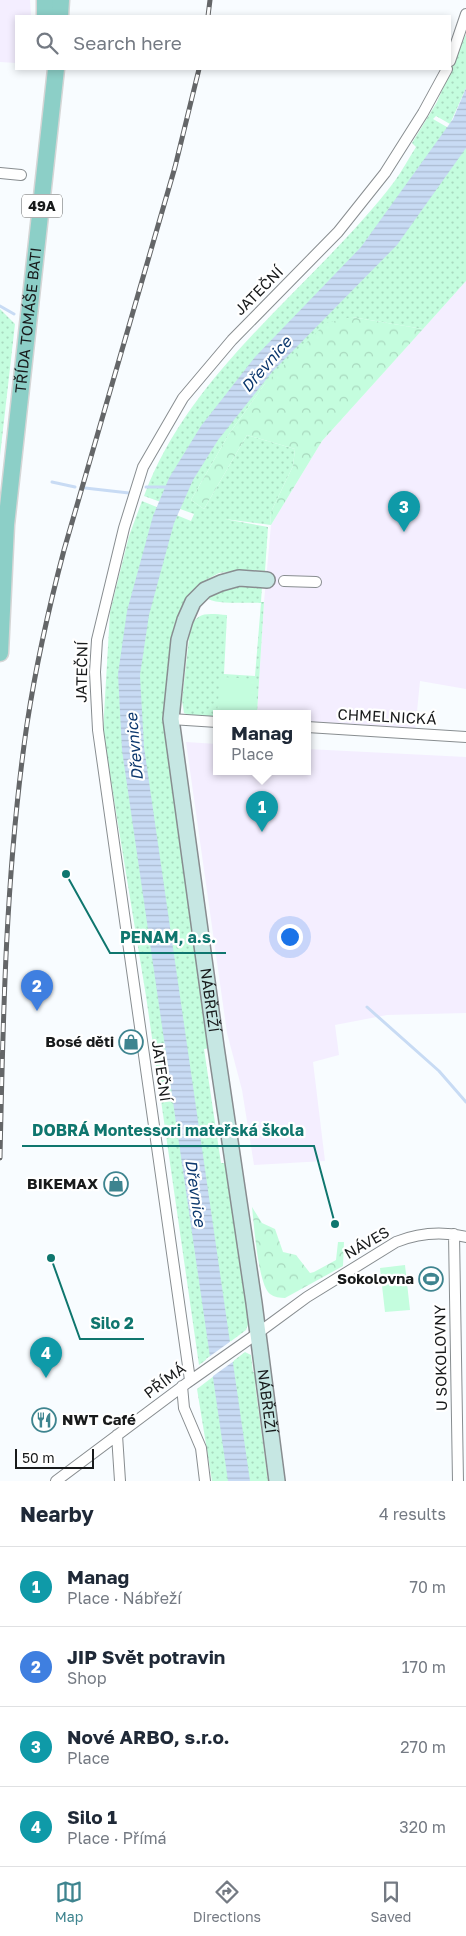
<!DOCTYPE html>
<html lang="en">
<head>
<meta charset="utf-8">
<style>
	:root { --surface:#fff; --page:#f2f2f3; --text:#1f2937; --muted:#747a83; --line:#e0e1e3; --accent:#3e848f }
	body { margin:0; font-family:"Golos Text",sans-serif; background:var(--page); color:var(--text) }
	.scale { position:absolute; left:15px; bottom:12px; width:79px; box-sizing:border-box; padding-left:5px; border:2px solid #181a1b; border-top:0; font-size:14px; line-height:18px; white-space:nowrap; color:#181a1b; -webkit-text-stroke:4px #fff; paint-order:stroke }
	.you { position:absolute; left:289px; top:936px; width:18px; height:18px; margin:-12px; border:4px solid #fff; border-radius:50%; background:#1a73e8; box-shadow:0 0 0 8px #1a73e833 }
	.badge { display:grid; place-items:center; width:32px; height:32px; border-radius:50%; background:var(--accent); color:#fff; font-size:16px; font-weight:700 }
	.pin { position:absolute; translate:-50% -41px; filter:drop-shadow(0 1px 2px #0008) }
	.pin::after { content:''; position:absolute; top:26px; width:18px; height:15px; background:inherit; clip-path:polygon(0 0,100% 0,50% 100%) }
	.popup { position:absolute; left:213px; top:710px; width:98px; height:65px; box-sizing:border-box; display:grid; place-content:center; border-radius:0px; background:var(--surface); filter:drop-shadow(0 1px 4px #0005); font-size:16px; white-space:nowrap; color:var(--muted) }
	.popup b { font-size:19px; color:var(--text) }
	.popup::after { content:''; position:absolute; left:50%; top:100%; margin-left:-10px; border:10px solid transparent; border-top-color:var(--surface) }
	.list { margin:0; padding:0; list-style:none }
	h2 { display:flex; justify-content:space-between; align-items:center; height:65px; margin:0; padding:0 20px; font-size:21px }
	h2 small { font-size:16px; font-weight:400; color:var(--muted) }
	.list li { display:grid; grid-template-columns:32px 1fr auto; gap:15px; align-items:center; box-sizing:border-box; height:80px; padding:0 20px; border-top:1px solid var(--line) }
	.list b { display:block; font-size:19px; white-space:nowrap }
	.list p { margin:0; font-size:16px; white-space:nowrap; color:var(--muted) }
	.list em { font-size:16px; font-style:normal; color:var(--muted) }
	.icon { flex:none; width:28px; height:28px; fill:none; stroke:currentColor; stroke-width:2; stroke-linecap:round; stroke-linejoin:round }
	.map { position:relative; flex:none; width:466px; height:1481px; overflow:hidden }
	.search { position:absolute; background:var(--surface); box-shadow:0 2px 8px #0003; left:15px; right:15px; top:15px; height:55px; display:flex; align-items:center; gap:12px; box-sizing:border-box; padding:0 18px; border-radius:0px; color:var(--muted); font-size:19px }
	.sheet { height:385px; background:var(--surface) }
	nav { display:flex; justify-content:space-around; align-items:center; box-sizing:border-box; height:70px; border-top:1px solid var(--line); background:var(--surface); font-size:14px; color:var(--muted) }
	nav a { display:grid; justify-items:center; gap:2px }
	nav .on { color:var(--accent) }
	.map>svg:first-child { display:block }
	.industrial { fill:#f4eeff }
	.grass { fill:url(#grass-dots) }
	.forest { fill:url(#forest-crowns) }
	.pitch { fill:#c4fdde }
	.water { fill:url(#water-rules) }
	.pier { fill:#f8fcff }
	.lines { fill:none; stroke-linecap:round; stroke-linejoin:round }
	.stream { stroke:#c8dbf4; stroke-width:3 }
	.street-casing { stroke:#888d90; stroke-width:12 }
	.secondary-casing { stroke:#888d90; stroke-width:18 }
	.primary-casing { stroke:#d5d6d6; stroke-width:19 }
	.street { stroke:#fff; stroke-width:10 }
	.secondary { stroke:#c6e7e3; stroke-width:15 }
	.primary { stroke:#8ccfc7; stroke-width:16 }
	.rail-casing { stroke:#646668; stroke-width:5 }
	.rail { stroke:#fff; stroke-width:3; stroke-dasharray:9; stroke-linecap:butt }
	.labels { text-anchor:middle; stroke-width:4.5; stroke-linejoin:round; paint-order:stroke }
	.shield { fill:#fff; stroke:#5d5f5f; stroke-width:1 }
	.shield-label { font-size:14px; font-weight:bold; fill:#181a1b }
	.street-label { font-size:15px; fill:#181a1b; stroke:#fff }
	.poi-label { font-size:15px; font-weight:bold; fill:#181a1b; stroke:#fff; text-anchor:end }
	.water-label { font-size:16px; font-style:italic; fill:#0c386e; stroke:#fff }
	.leader { fill:none; stroke:#0f766e; stroke-width:2 }
	.callout-dot { fill:#0f766e; stroke:#fff; stroke-width:2 }
	.callout-label { font-size:16px; text-anchor:middle; font-weight:bold; fill:#0f766e; stroke:#fff; stroke-width:4.5; stroke-linejoin:round; paint-order:stroke }
</style>
</head>
<body>
<div class="map">
<svg width="466" height="1481" viewBox="0 0 466 1481">
	<defs>
		<pattern id="grass-dots" width="8" height="8" patternUnits="userSpaceOnUse" patternTransform="scale(1.25)"><rect width="8" height="8" fill="#c4fdde"/><path d="M2 2h.1M6 6h.1" fill="none" stroke="#a8d8be" stroke-width="1.8" stroke-linecap="round"/></pattern>
		<pattern id="forest-crowns" width="20" height="18" patternUnits="userSpaceOnUse" patternTransform="scale(1.25)"><rect width="20" height="18" fill="#c4fdde"/><path d="M2 6a3 3 0 1 1 6 0M12 15a3 3 0 1 1 6 0" fill="none" stroke="#a8d8be"/></pattern>
		<pattern id="water-rules" width="6" height="5" patternUnits="userSpaceOnUse" patternTransform="scale(1.25)"><rect width="6" height="5" fill="#c8dbf4"/><path d="M0 2.5h6" fill="none" stroke="#abbbd1"/></pattern>
	</defs>
	<rect width="100%" height="100%" fill="#f8fcff"/>
	<!-- industrial -->
	<path class="industrial" d="M0,0H30L31,16H16V63L0,62Z
		M466,281V689L420,681L415,732L307,725V713H257L264,602L271,525L322,441Z
		M186,742L217,744V771H307V749L466,757V1013L387,1015L335,1025L339,1055L313,1062L325,1161L254,1165L242,1090L227,1033Z"/>
	<!-- grass -->
	<path class="grass" d="M466,34V88L450,124L436,116L433,119L466,138V281L423,329L352,317L264,385L229,434L191,500L204,509L247,435L295,449L293,466L270,514L271,525L224,519L268,527L265,571L242,570L219,573L204,581L190,595L170,668L212,1048L204,1049L221,1163H229L249,1322L246,1330L199,1365L146,996L103,732L110,612L129,536L142,501L191,521L194,514L144,496C192,367 313,288 394,182C402,171 409,158 416,147L412,143L437,102Z
		M0,309L15,324L0,456Z
		M241,585L262,586L261,602H264L257,713H217V719L196,718L184,713L182,700L190,630C196,610 210,614 227,615L224,674L255,676L261,603C249,602 214,605 207,598L224,589Z
		M245,1352L251,1355L253,1372H256L257,1383L255,1384L268,1481H212L197,1389Z"/>
	<!-- forest -->
	<path class="forest" d="M352,317L423,329L322,441L271,525L270,514L293,466L295,449L247,435L204,509L191,500L229,434L264,385L326,323Z
		M252,1207L262,1223L275,1229L283,1252L296,1255L310,1273L314,1272L336,1260L338,1242H344L343,1266L285,1298C280,1298 274,1297 270,1294C258,1285 254,1224 252,1207Z"/>
	<!-- pitch -->
	<path class="pitch" d="M221,677L256,679L257,713H217L216,719Z
		M405,1265L410,1310L385,1312L380,1268Z"/>
	<!-- water -->
	<path class="water" d="M466,88V148L397,245L272,372L218,440L193,480L174,523L149,615L140,675L144,747L250,1481H228L122,750L118,674L127,611L153,516L169,478L201,426L255,357L361,247L453,119Z"/>
	<!-- pier -->
	<path class="pier" d="M231,1341L234,1361L209,1379L206,1359Z"/>
	<g class="lines">
		<!-- stream -->
		<path class="stream" d="M0,306L14,314
			M52,482L75,487
			M146,487H167
			M85,488L129,493
			M367,1007L439,1071L466,1102"/>
		<!-- street casing -->
		<g class="street-casing">
			<path id="street" d="M450,61L466,14
				M0,173L21,175
				M284,581L316,582
				M171,719L217,722
				M307,727L466,737
				M454,1234L458,1481
				M190,1380L98,730L95,672L97,640L124,528L143,467L183,398L232,340L338,232L385,173L423,113L447,69
				M182,1386L184,1408L201,1448L205,1481
				M117,1435L120,1481
				M56,1481L187,1383L258,1333L307,1297L396,1242C419,1233 442,1231 466,1237"/>
		</g>
		<!-- secondary casing -->
		<g class="secondary-casing">
			<g id="secondary">
				<path id="s1" d="M267,580L239,578L221,583L205,590L193,602L185,620L179,640L171,719L216,1047L254,1303L277,1481"/>
			</g>
		</g>
		<!-- primary casing -->
		<g class="primary-casing">
			<g id="primary">
				<path d="M45,0V16"/>
				<path d="M60,16L61,0"/>
				<path id="s2" d="M0,653L6,525L56,69"/>
			</g>
		</g>
		<!-- street -->
		<use href="#street" class="street"/>
		<!-- secondary -->
		<use href="#secondary" class="secondary"/>
		<!-- primary -->
		<use href="#primary" class="primary"/>
		<!-- rail casing -->
		<g class="rail-casing">
			<path id="rail" d="M208,16L210,0
				M0,1158C3,1013 6,868 27,724C36,665 49,607 64,550L175,167L199,69"/>
		</g>
		<!-- rail -->
		<use href="#rail" class="rail"/>
	</g>
	<!-- icons -->
	<defs>
		<g id="shop-ring" transform="scale(1.25)"><circle r="9.5" fill="#fff" stroke="#3e848f" stroke-width="1.5"/><path d="M-5-2.5h2.3a2.7 3.5 0 0 1 5.4 0H5L5.5 6h-11ZM-1.5-2.5h3a1.5 2.3 0 0 0-3 0Z" fill="#3e848f"/></g>
		<g id="stadium-ring" transform="scale(1.25)"><circle r="9.5" fill="#fff" stroke="#3e848f" stroke-width="1.5"/><path d="M0-5a6.5 5 0 1 0 0 10a6.5 5 0 1 0 0-10ZM-3.5-1.8h7v3.6h-7Z" fill="#3e848f"/></g>
		<g id="restaurant-ring" transform="scale(1.25)"><circle r="9.5" fill="#fff" stroke="#3e848f" stroke-width="1.5"/><path d="M-5-6h1v4h1v-4h1v4h1v-4h1v5L-1.5 .5V6h-2V.5L-5-1ZM5-6V6H3V1.5H1.5Q1.5-4 5-6Z" fill="#3e848f"/></g>
	</defs>
	<g fill-rule="evenodd">
		<use href="#shop-ring" x="131" y="1042"/>
		<use href="#shop-ring" x="116" y="1184"/>
		<use href="#stadium-ring" x="431" y="1279"/>
		<use href="#restaurant-ring" x="44" y="1420"/>
	</g>
	<g class="labels">
		<!-- shield labels -->
		<rect class="shield" x="22" y="194.5" width="40" height="23" rx="4"/>
		<g class="shield-label">
			<text x="42" y="211">49A</text>
		</g>
		<!-- street labels -->
		<g class="street-label">
			<text transform="translate(259 291) rotate(-45)" y="5">JATEČNÍ</text>
			<text dy="5" stroke="none"><textPath href="#s2" startOffset="334">TŘÍDA TOMÁŠE BATI</textPath></text>
			<text transform="translate(82 672) rotate(-89)" y="5">JATEČNÍ</text>
			<text transform="translate(387 717) rotate(3)" y="5">CHMELNICKÁ</text>
			<text dy="5" stroke="none"><textPath href="#s1" startOffset="485">NÁBŘEŽÍ</textPath></text>
			<text transform="translate(161 1071) rotate(82)" y="5">JATEČNÍ</text>
			<text transform="translate(367 1243) rotate(-30)" y="5">NÁVES</text>
			<text transform="translate(441 1358) rotate(-91)" y="5">U SOKOLOVNY</text>
			<text transform="translate(165 1381) rotate(-37)" y="5">PŘÍMÁ</text>
			<text dy="5" stroke="none"><textPath href="#s1" startOffset="890">NÁBŘEŽÍ</textPath></text>
		</g>
		<!-- poi labels -->
		<g class="poi-label">
			<text x="114" y="1047">Bosé děti</text>
			<text x="98" y="1189">BIKEMAX</text>
			<text x="414" y="1284">Sokolovna</text>
			<text x="62" y="1425" text-anchor="start">NWT Café</text>
		</g>
		<!-- water labels -->
		<g class="water-label">
			<text transform="translate(266 364) rotate(-49)" y="6">Dřevnice</text>
			<text transform="translate(134 747) rotate(-95)" y="6">Dřevnice</text>
			<text transform="translate(196 1193) rotate(82)" y="6">Dřevnice</text>
		</g>
	</g>
	<!-- callouts -->
	<path class="leader" d="M66 874L110 953H226M335 1224L314 1146H22M51 1258L80 1339H144"/>
	<g class="callout-dot">
		<circle cx="66" cy="874" r="5"/>
		<circle cx="335" cy="1224" r="5"/>
		<circle cx="51" cy="1258" r="5"/>
	</g>
	<g class="callout-label">
		<text x="168" y="943">PENAM, a.s.</text>
		<text x="168" y="1136">DOBRÁ Montessori mateřská škola</text>
		<text x="112" y="1329">Silo 2</text>
	</g>
</svg>
<div class="scale">50 m</div>
<div class="you"></div>
<div class="pin badge" style="left:262px;top:832px;background:#0f9aa8">1</div>
<div class="popup"><b>Manag</b>Place</div>
<div class="pin badge" style="left:37px;top:1011px;background:#3f7fe0">2</div>
<div class="pin badge" style="left:404px;top:532px;background:#0f9aa8">3</div>
<div class="pin badge" style="left:46px;top:1378px;background:#0f9aa8">4</div>
<div class="search"><svg class="icon" aria-label="search" viewBox="0 0 24 24"><circle cx="10" cy="10" r="6"/><path d="M15 15l6 6"/></svg>Search here</div>
</div>
<section class="sheet">
<h2>Nearby<small>4 results</small></h2>
<ul class="list">
<li><span class="badge" style="background:#0f9aa8">1</span><div><b>Manag</b><p>Place · Nábřeží</p></div><em>70 m</em></li>
<li><span class="badge" style="background:#3f7fe0">2</span><div><b>JIP Svět potravin</b><p>Shop</p></div><em>170 m</em></li>
<li><span class="badge" style="background:#0f9aa8">3</span><div><b>Nové ARBO, s.r.o.</b><p>Place</p></div><em>270 m</em></li>
<li><span class="badge" style="background:#0f9aa8">4</span><div><b>Silo 1</b><p>Place · Přímá</p></div><em>320 m</em></li>
</ul>
</section>
<nav>
<a class="on"><svg class="icon" aria-label="map" viewBox="0 0 24 24"><path d="M3 6l6-2 6 2 6-2v14l-6 2-6-2-6 2zM9 4v14M15 6v14"/></svg>Map</a>
<a><svg class="icon" aria-label="directions" viewBox="0 0 24 24"><path d="M12 3l9 9-9 9-9-9zM9 14v-3h6M13 9l2 2-2 2"/></svg>Directions</a>
<a><svg class="icon" aria-label="saved" viewBox="0 0 24 24"><path d="M7 4h10v16l-5-4-5 4z"/></svg>Saved</a>
</nav>
</body>
</html>
